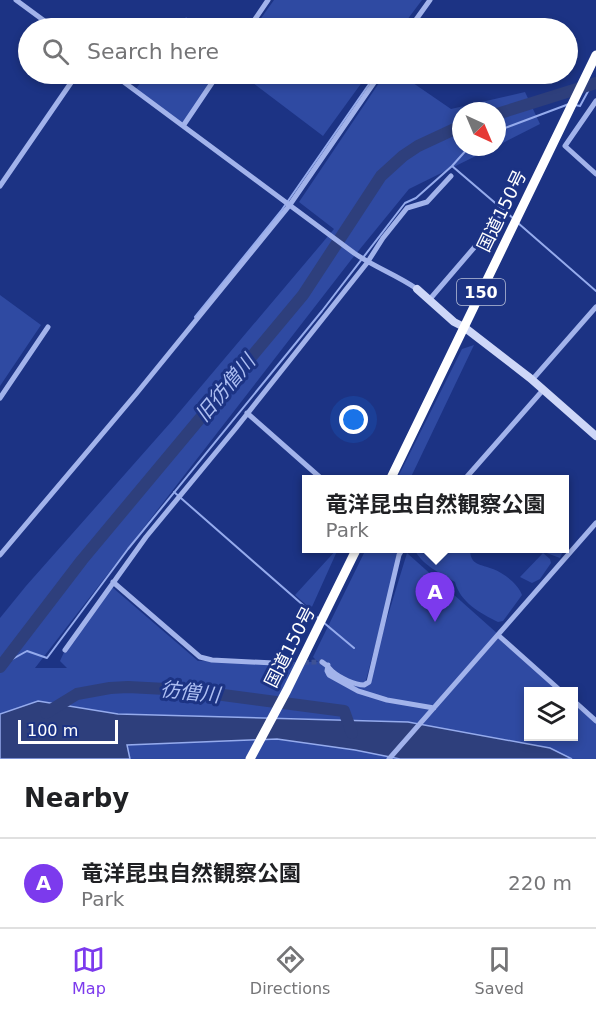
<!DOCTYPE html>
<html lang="en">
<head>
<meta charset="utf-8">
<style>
	:root { --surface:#fff; --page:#f2f2f2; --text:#202124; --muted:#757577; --line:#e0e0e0; --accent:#7c3aed }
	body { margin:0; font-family:"DejaVu Sans","Noto Sans JP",sans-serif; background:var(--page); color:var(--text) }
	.controls { position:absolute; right:18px; bottom:18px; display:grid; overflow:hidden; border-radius:0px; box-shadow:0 3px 9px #0003 }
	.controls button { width:54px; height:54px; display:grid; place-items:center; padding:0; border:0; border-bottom:2px solid var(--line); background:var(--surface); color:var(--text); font:30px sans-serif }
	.compass { position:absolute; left:452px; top:102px; width:54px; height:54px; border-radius:50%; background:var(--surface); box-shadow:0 3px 9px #0003; rotate:136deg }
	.scale { position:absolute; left:18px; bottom:15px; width:100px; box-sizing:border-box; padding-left:6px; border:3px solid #fff; border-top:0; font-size:16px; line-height:21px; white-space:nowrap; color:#fff; -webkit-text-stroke:4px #1c3384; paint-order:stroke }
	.you { position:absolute; left:354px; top:420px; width:21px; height:21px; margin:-15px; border:4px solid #fff; border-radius:50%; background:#1a73e8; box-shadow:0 0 0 9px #1a73e833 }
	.badge { display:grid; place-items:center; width:39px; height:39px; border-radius:50%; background:var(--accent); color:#fff; font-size:20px; font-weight:700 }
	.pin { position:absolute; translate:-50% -50px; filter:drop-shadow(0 2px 3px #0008) }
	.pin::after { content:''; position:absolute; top:32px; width:21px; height:18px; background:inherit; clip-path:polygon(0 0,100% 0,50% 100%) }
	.popup { position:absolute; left:302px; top:475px; width:267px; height:78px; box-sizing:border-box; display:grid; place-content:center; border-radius:0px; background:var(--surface); filter:drop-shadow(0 2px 4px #0005); font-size:20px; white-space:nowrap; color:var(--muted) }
	.popup b { font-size:22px; color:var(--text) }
	.popup::after { content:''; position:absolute; left:50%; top:100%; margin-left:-12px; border:12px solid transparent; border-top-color:var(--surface) }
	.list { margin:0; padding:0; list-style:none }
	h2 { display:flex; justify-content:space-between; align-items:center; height:78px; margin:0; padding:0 24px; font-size:26px }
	h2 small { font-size:20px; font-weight:400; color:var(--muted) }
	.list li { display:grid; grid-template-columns:39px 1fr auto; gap:18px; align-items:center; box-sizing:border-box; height:90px; padding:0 24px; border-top:2px solid var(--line) }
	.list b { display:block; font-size:22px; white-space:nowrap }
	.list p { margin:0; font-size:20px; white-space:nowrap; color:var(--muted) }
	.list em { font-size:20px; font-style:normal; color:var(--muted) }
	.icon { flex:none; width:33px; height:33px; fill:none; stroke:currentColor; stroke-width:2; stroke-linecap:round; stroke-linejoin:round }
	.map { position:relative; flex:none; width:596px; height:759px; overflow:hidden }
	.search { position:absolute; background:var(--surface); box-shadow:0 3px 9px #0003; left:18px; right:18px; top:18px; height:66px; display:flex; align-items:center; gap:15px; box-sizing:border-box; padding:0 21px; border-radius:33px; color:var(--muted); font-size:22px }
	.sheet { height:168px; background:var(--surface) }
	nav { display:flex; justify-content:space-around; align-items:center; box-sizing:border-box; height:84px; border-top:2px solid var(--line); background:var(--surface); font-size:16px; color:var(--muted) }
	nav a { display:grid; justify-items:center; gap:3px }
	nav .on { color:var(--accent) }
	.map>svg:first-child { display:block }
	.green { fill:#2f4aa2 }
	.water { fill:#2e3f7c; stroke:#95abed; stroke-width:1.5 }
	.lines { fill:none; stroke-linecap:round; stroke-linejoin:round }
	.stream { stroke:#95abed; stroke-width:2 }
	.river { stroke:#2e3f7c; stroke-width:12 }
	.street-tunnel { stroke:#3e5296; stroke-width:5; stroke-dasharray:5 2.5; stroke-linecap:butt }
	.street { stroke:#a2b3eb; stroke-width:5 }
	.secondary { stroke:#ced7f8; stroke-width:8 }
	.highway { stroke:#fff; stroke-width:9 }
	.labels { text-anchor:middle; stroke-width:6; stroke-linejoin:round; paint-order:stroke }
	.shield { fill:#1c3384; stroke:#bbc2da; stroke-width:1.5 }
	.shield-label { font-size:16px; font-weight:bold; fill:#fff }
	.street-label { font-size:18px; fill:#fff; stroke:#1c3384 }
	.water-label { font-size:20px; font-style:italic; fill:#adbef2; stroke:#1c3384 }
</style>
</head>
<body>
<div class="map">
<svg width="596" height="759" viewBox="0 0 596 759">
	<rect width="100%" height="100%" fill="#1c3384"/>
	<!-- green -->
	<path class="green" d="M274,0H422L401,28H254Z
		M186,17L203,28H178Z
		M147,74H218L183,126L135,90Z
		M241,74H368L323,136Z
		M385,74H400L451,109L525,92L540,124L497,146V111H461V147H494L409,189L351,260L35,668H67L60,661L65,650L112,587L198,661L318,662L313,657L366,549H389L400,552L365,684H367L407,553L562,691L528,692V736H574V701L596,721V759H0V618L26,586L171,422L334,229L299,202Z
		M0,295L41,325L0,386Z
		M474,345L410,479H397L462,349Z
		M564,546L565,547L560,558L544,552L540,549L564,548Z
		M338,548V549L311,609L295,595Z
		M414,549H470C470,566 481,564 493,569C504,573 519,585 522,595L503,621L498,622C480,613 460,602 455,582C439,572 423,566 414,549Z
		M543,553L550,559L551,563L540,579L532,583L520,577Z"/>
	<!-- water -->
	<path class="water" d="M38,701L118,714L408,722L550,748L572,759H400L355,750L277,739L127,745L130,759H0V714Z"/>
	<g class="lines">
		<!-- stream -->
		<path class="stream" d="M575,105L580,106L592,84
			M497,131L569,104
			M452,166L514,219
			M518,223L596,291
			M195,317L281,211L376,74
			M174,492L319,619
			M323,622L354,648
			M0,666L27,651L47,658L128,549L322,311L405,203L416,198L452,166L469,147"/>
		<!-- river -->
		<path class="river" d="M497,114L596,83
			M0,667L82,560L303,295L381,176L403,156L418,146L461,126
			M46,713L77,694L110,688L128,687L185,690L344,711L352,733"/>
		<!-- street-tunnel -->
		<path class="street-tunnel" d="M274,663L322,662"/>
		<!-- street -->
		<path class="street" d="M16,0L54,28
			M249,28L268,0
			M410,28L430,0
			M113,74L354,253C374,267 397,275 417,289
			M596,101L565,146L596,174
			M183,126L218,74
			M0,186L77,74
			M430,299L509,207
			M532,380L596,307
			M0,398L48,327
			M247,413L323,480
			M464,480L543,390
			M0,555L136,394L289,206L380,74
			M113,582L200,657L212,660L274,663
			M498,635L562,692
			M65,650L146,537L236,428L367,263L383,238L407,208L427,202L451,176
			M322,662C327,665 328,667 333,672C340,678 355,685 364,685L369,682L399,555L403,548
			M328,665L327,671L329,675L358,691L387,700L434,708
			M574,701L596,721
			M389,759L596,523"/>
		<!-- secondary -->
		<path class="secondary" d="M417,289L454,322L464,327L530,378L596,436"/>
		<!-- highway -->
		<path class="highway" d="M390,480L596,55
			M250,759L287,690L357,548"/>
	</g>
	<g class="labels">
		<!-- shield labels -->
		<rect class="shield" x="457" y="279" width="48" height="26" rx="4.5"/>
		<g class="shield-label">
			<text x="481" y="298">150</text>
		</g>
		<!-- street labels -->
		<g class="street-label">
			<text transform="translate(502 211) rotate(-64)" y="6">国道150号</text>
			<text transform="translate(290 647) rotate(-63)" y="6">国道150号</text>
		</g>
		<!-- water labels -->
		<g class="water-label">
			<text transform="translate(225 388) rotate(-50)" y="7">旧彷僧川</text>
			<text transform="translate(190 692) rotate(6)" y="7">彷僧川</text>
		</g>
	</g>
</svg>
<div class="controls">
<button><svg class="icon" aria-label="layers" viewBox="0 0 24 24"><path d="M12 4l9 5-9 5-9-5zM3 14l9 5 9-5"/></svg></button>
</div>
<svg class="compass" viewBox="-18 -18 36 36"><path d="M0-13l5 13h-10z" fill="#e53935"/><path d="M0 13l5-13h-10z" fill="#757577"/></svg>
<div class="scale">100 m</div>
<div class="you"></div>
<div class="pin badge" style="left:435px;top:622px">A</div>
<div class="popup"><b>竜洋昆虫自然観察公園</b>Park</div>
<div class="search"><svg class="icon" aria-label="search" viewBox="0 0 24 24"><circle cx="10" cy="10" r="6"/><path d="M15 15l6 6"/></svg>Search here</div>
</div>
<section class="sheet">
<h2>Nearby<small></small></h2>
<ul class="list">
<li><span class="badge">A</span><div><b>竜洋昆虫自然観察公園</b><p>Park</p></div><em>220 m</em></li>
</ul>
</section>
<nav>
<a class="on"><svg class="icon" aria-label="map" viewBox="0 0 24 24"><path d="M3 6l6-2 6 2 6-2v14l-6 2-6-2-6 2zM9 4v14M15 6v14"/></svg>Map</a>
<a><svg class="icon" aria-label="directions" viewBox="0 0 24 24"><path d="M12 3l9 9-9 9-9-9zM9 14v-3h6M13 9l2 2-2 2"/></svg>Directions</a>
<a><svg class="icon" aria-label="saved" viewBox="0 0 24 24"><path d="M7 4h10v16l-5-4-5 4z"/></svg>Saved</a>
</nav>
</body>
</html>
